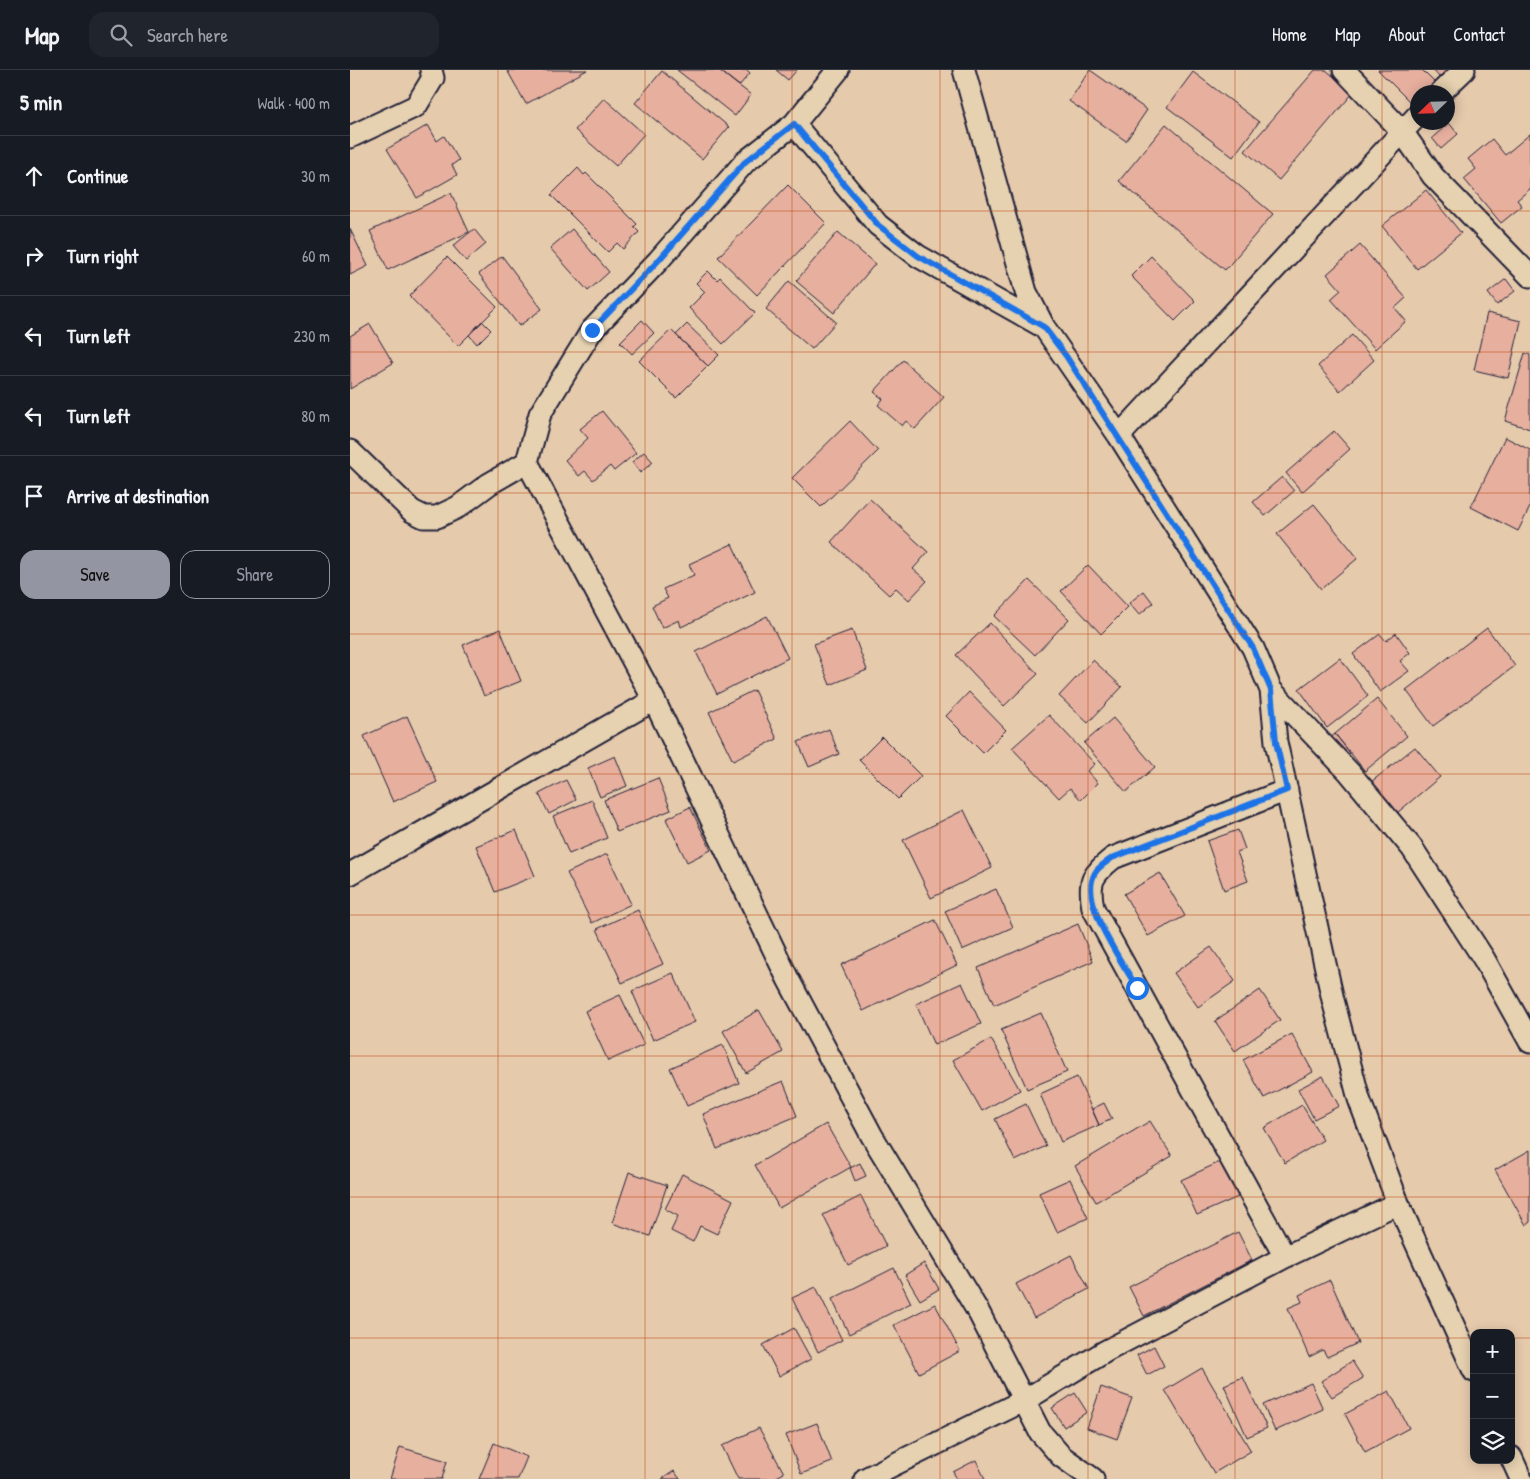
<!DOCTYPE html>
<html lang="en">
<head>
<meta charset="utf-8">
<style>
	:root { --surface:#171b24; --page:#20242c; --text:#f1f3f6; --muted:#9ea1a6; --line:#363941; --accent:#9495a2 }
	body { margin:0; font-family:"Patrick Hand",sans-serif; background:var(--page); color:var(--text) }
	.controls { position:absolute; right:15px; bottom:15px; display:grid; overflow:hidden; border-radius:10px; box-shadow:0 2px 12px #0003 }
	.controls button { width:45px; height:45px; display:grid; place-items:center; padding:0; border:0; border-bottom:1px solid var(--line); background:var(--surface); color:var(--text); font:25px sans-serif }
	.compass { position:absolute; left:1060px; top:15px; width:45px; height:45px; border-radius:50%; background:var(--surface); box-shadow:0 2px 12px #0003; rotate:247deg }
	.stop { position:absolute; width:15px; height:15px; margin:-11px; border:4px solid #1a73e8; border-radius:50%; background:#fff }
	.stop.end { background:#1a73e8; border-color:#fff; box-shadow:0 1px 5px #0008 }
	.list { margin:0; padding:0; list-style:none }
	h2 { display:flex; justify-content:space-between; align-items:center; height:65px; margin:0; padding:0 20px; font-size:21px }
	h2 small { font-size:16px; font-weight:400; color:var(--muted) }
	.list li { display:grid; grid-template-columns:32px 1fr auto; gap:15px; align-items:center; box-sizing:border-box; height:80px; padding:0 20px; border-top:1px solid var(--line) }
	.list b { display:block; font-size:19px; white-space:nowrap }
	.list em { font-size:16px; font-style:normal; color:var(--muted) }
	.actions { display:flex; gap:10px; padding:15px 20px }
	.actions a { flex:1; padding:11px 0; border:1px solid var(--accent); border-radius:15px; text-align:center; font-size:18px; color:var(--accent) }
	.actions .main { background:var(--accent); color:#111 }
	.icon { flex:none; width:28px; height:28px; fill:none; stroke:currentColor; stroke-width:2; stroke-linecap:round; stroke-linejoin:round }
	.map { position:relative; flex:none; width:1180px; height:1409px; overflow:hidden }
	header { display:flex; align-items:center; gap:30px; box-sizing:border-box; height:70px; padding:0 25px; background:var(--surface); border-bottom:1px solid var(--line) }
	header strong { font-size:24px }
	nav { display:flex; gap:28px; margin-inline-start:auto; font-size:18px }
	.search { width:350px; height:45px; background:var(--page); display:flex; align-items:center; gap:12px; box-sizing:border-box; padding:0 18px; border-radius:15px; color:var(--muted); font-size:19px }
	main { display:flex }
	aside { flex:1; background:var(--surface) }
	.map>svg:first-child { display:block }
	.building { fill:#e7af9e; stroke:#22223b }
	.lines { fill:none; stroke-linecap:round; stroke-linejoin:round }
	.street-casing { stroke:#22223b; stroke-width:25 }
	.street { stroke:#e6d1b0; stroke-width:21 }
	.route { stroke:#1a73e8; stroke-width:6 }
	.grid { fill:none; stroke:#c04e15; stroke-width:1; stroke-opacity:0.55 }
</style>
</head>
<body>
<header>
<strong>Map</strong>
<div class="search"><svg class="icon" aria-label="search" viewBox="0 0 24 24"><circle cx="10" cy="10" r="6"/><path d="M15 15l6 6"/></svg>Search here</div>
<nav><a>Home</a><a>Map</a><a>About</a><a>Contact</a></nav>
</header>
<main>
<aside>
<h2>5 min<small>Walk · 400 m</small></h2>
<ul class="list">
<li><svg class="icon" aria-label="ahead" viewBox="0 0 24 24"><path d="M12 20V5M6 11l6-6 6 6"/></svg><div><b>Continue</b></div><em>30 m</em></li>
<li><svg class="icon" aria-label="right" viewBox="0 0 24 24"><path d="M7 20v-9h11M14 6l5 5-5 5"/></svg><div><b>Turn right</b></div><em>60 m</em></li>
<li><svg class="icon" aria-label="left" viewBox="0 0 24 24"><path d="M17 20v-9H6M10 6l-5 5 5 5"/></svg><div><b>Turn left</b></div><em>230 m</em></li>
<li><svg class="icon" aria-label="left" viewBox="0 0 24 24"><path d="M17 20v-9H6M10 6l-5 5 5 5"/></svg><div><b>Turn left</b></div><em>80 m</em></li>
<li><svg class="icon" aria-label="arrive" viewBox="0 0 24 24"><path d="M6 21V4h12l-3 4 3 4H6"/></svg><div><b>Arrive at destination</b></div></li>
</ul>
<div class="actions"><a class="main">Save</a><a>Share</a></div>
</aside>
<div class="map">
<svg width="1180" height="1409" viewBox="0 0 1180 1409">
	<rect width="100%" height="100%" fill="#e6caac"/>
	<filter id="ink" filterUnits="userSpaceOnUse"><feTurbulence type="fractalNoise" baseFrequency=".02" numOctaves="2"/><feDisplacementMap in="SourceGraphic" scale="10" xChannelSelector="R" yChannelSelector="G"/><feConvolveMatrix kernelMatrix="1 2 1 2 8 2 1 2 1" color-interpolation-filters="sRGB"/></filter>
	<g filter="url(#ink)">
		<!-- building -->
		<path class="building" d="M157,0H237L176,34Z
			M327,0H369L401,25L385,46Z
			M369,0H397L400,3L389,16Z
			M426,0H447L438,10Z
			M740,0L797,40L776,71L719,31Z
			M965,0H976L1003,23L929,110L895,81Z
			M1028,0H1072L1085,13L1075,22H1068V30L1063,35Z
			M1083,0H1097L1090,8Z
			M312,1L379,57L352,89L285,33Z
			M843,2L909,52L883,87L817,37Z
			M254,28L294,64L266,96L225,60Z
			M1099,53L1108,64L1091,79L1082,68Z
			M816,54L923,144L875,200L769,111Z
			M78,55L87,71L94,66L109,90L102,95L107,105L67,128L37,79Z
			M1180,64V119L1167,130L1172,136L1151,153L1114,109L1126,99L1118,89L1142,69L1155,85Z
			M228,98L234,105L236,103L287,154L284,157L289,162L273,179L267,173L258,182L201,125Z
			M438,115L476,153L407,225L368,187Z
			M1076,120L1111,163L1067,199L1032,156Z
			M101,123L119,162L38,200L20,161Z
			M0,159L18,196L0,205Z
			M124,159L136,174L116,191L103,176Z
			M222,159L259,202L238,221L200,178Z
			M488,162L525,194L484,243L446,211Z
			M1010,175L1056,228L1045,238L1056,251L1025,279L981,229L991,220L977,204Z
			M152,186L192,239L169,256L129,204Z
			M801,186L845,231L825,251L781,206Z
			M97,187L147,237L108,276L59,226Z
			M358,201L367,210L370,207L405,243L373,274L339,238L355,222L346,213Z
			M1156,209L1165,221L1147,235L1138,223Z
			M439,211L486,252L462,279L416,239Z
			M1137,243L1171,251L1158,308L1124,300Z
			M292,250L304,263L282,284L270,272Z
			M132,251L141,260L127,274L119,265Z
			M20,254L43,293L0,319V266Z
			M337,254L369,285L358,296L326,265Z
			M321,260L358,296L326,328L289,291Z
			M1002,265L1024,290L990,321L968,296Z
			M1175,283L1180,285V359L1155,351Z
			M553,290L594,327L565,359L556,351L552,356L528,335L533,329L524,322Z
			M252,341L286,383L264,401L260,396L243,410L235,401L229,406L215,390L238,368L230,359Z
			M500,351L528,381L471,437L442,408Z
			M984,361L1000,379L952,422L936,403Z
			M1155,367L1180,380V437L1168,461L1121,437Z
			M294,382L303,392L290,403L282,392Z
			M932,407L944,421L915,446L903,432Z
			M520,429L578,482L563,499L577,511L559,530L546,518L539,525L481,472Z
			M964,434L1008,488L971,519L927,464Z
			M382,474L405,522L331,557L329,550L312,558L302,536L318,528L313,519L344,505L339,494Z
			M738,495L778,537L751,564L711,521Z
			M679,510L719,549L685,585L644,546Z
			M794,521L803,533L789,545L779,533Z
			M417,546L438,588L367,624L346,582Z
			M640,553L688,604L654,636L606,585Z
			M1137,558L1165,596L1083,656L1056,620Z
			M150,559L171,611L134,626L113,575Z
			M502,560L517,600L480,615L464,574Z
			M1046,563L1060,583L1050,591L1059,601L1030,622L1003,584L1030,564L1036,571Z
			M990,588L1018,626L977,658L949,619Z
			M743,590L772,617L738,653L709,626Z
			M404,620L427,669L383,691L359,642Z
			M619,622L656,660L633,683L596,646Z
			M1027,629L1057,666L1015,701L985,664Z
			M699,645L745,694L737,701L748,713L731,730L720,718L709,728L662,678Z
			M57,646L87,712L43,732L14,666Z
			M763,648L805,697L776,722L734,673Z
			M479,659L489,684L459,697L448,672Z
			M985,664L1000,683L990,691L975,672Z
			M532,667L571,706L548,729L509,690Z
			M1065,677L1090,707L1047,743L1021,712Z
			M265,686L277,716L250,727L238,698Z
			M308,708L321,740L267,762L254,730Z
			M216,710L226,730L199,744L189,724Z
			M242,730L257,768L219,784L203,746Z
			M340,737L361,780L337,792L316,749Z
			M614,740L642,798L581,828L553,770Z
			M166,760L185,806L145,822L126,776Z
			M888,760L895,779L887,782L898,811L874,820L857,771Z
			M257,784L281,834L242,853L217,803Z
			M810,803L835,846L798,866L774,824Z
			M646,819L663,857L612,880L595,841Z
			M288,840L313,894L272,913L247,859Z
			M585,850L607,895L513,941L491,895Z
			M728,854L743,891L644,935L628,898Z
			M861,877L885,911L848,937L824,903Z
			M323,903L345,952L303,970L282,921Z
			M612,913L631,954L584,975L566,934Z
			M910,920L930,950L885,981L865,951Z
			M270,925L294,975L258,991L235,941Z
			M409,940L433,982L396,1003L373,961Z
			M691,943L717,1002L677,1019L651,960Z
			M942,964L963,1002L914,1028L893,990Z
			M641,969L670,1020L632,1041L603,990Z
			M373,975L389,1013L337,1036L320,998Z
			M973,1006L989,1036L964,1049L948,1019Z
			M727,1007L749,1055L711,1072L690,1024Z
			M433,1011L447,1046L367,1079L353,1044Z
			M754,1033L762,1049L749,1055L742,1039Z
			M676,1034L696,1076L665,1091L645,1049Z
			M952,1035L973,1070L935,1093L914,1058Z
			M800,1051L822,1086L746,1132L725,1096Z
			M476,1054L501,1097L429,1138L405,1095Z
			M1180,1080V1152L1176,1155L1145,1100Z
			M872,1091L888,1127L847,1145L831,1110Z
			M510,1093L516,1106L505,1111L500,1098Z
			M279,1102L317,1115L300,1166L262,1153Z
			M332,1104L383,1130L367,1164L350,1156L343,1172L321,1161L328,1146L315,1139Z
			M720,1109L738,1148L707,1162L689,1123Z
			M511,1126L536,1176L498,1195L473,1145Z
			M888,1162L902,1190L794,1246L779,1217Z
			M721,1185L739,1219L684,1248L666,1214Z
			M574,1193L589,1219L570,1230L555,1205Z
			M544,1198L561,1233L499,1264L482,1229Z
			M980,1210L1008,1273L977,1287L973,1280L959,1287L938,1238L952,1232L949,1225Z
			M466,1217L492,1270L468,1282L442,1228Z
			M585,1234L610,1281L569,1303L544,1255Z
			M444,1258L461,1289L429,1306L413,1275Z
			M804,1276L814,1296L797,1305L787,1285Z
			M1002,1291L1013,1308L982,1327L971,1311Z
			M852,1298L901,1381L864,1403L815,1320Z
			M893,1307L917,1358L897,1367L874,1315Z
			M961,1313L973,1339L925,1361L913,1335Z
			M751,1317L782,1328L767,1369L737,1358Z
			M1039,1321L1059,1358L1015,1382L995,1344Z
			M725,1323L737,1342L714,1357L702,1338Z
			M467,1353L482,1392L451,1404L436,1365Z
			M409,1358L434,1403L423,1409H388L372,1376Z
			M144,1373L177,1387L168,1409H129Z
			M50,1377L97,1391L92,1409H40Z
			M626,1390L635,1409H607L603,1402Z
			M324,1401L330,1409H312Z"/>
		<g class="lines">
			<!-- street casing -->
			<g class="street-casing">
				<path id="street" d="M488,0L444,54L395,92L308,191L242,260L190,344L177,392L304,630L438,909L522,1066L629,1243L690,1362L711,1386L743,1409
					M614,0L676,222L694,257L769,366L903,578L921,620L926,672L983,930L1009,1029L1048,1133L1124,1301
					M994,0L1051,60L1083,106L1180,206
					M1091,22L1114,0
					M444,54L528,155L568,186L694,257
					M0,67L66,36L83,8L81,0
					M769,366L1068,45
					M0,381L62,441L74,447H87L108,437L139,414L177,392
					M921,620L999,702L1062,778L1134,889L1180,972
					M0,804L304,630
					M935,1187L743,838C738,811 742,805 763,788L937,720
					M1161,1387L1171,1409
					M515,1409L675,1330L756,1281L935,1187L1048,1133"/>
			</g>
			<!-- street -->
			<use href="#street" class="street"/>
		</g>
	</g>
	<g class="lines" filter="url(#ink)">
		<!-- route -->
		<path class="route" d="M242,260L308,191L395,92L444,54L528,155L568,186L694,257L716,286L903,578L921,620L926,672L937,720L762,788C757,792 748,797 745,803C728,832 772,891 787,918"/>
	</g>
	<!-- grid -->
	<path class="grid" d="M148,0V1409M295,0V1409M442,0V1409M590,0V1409M738,0V1409M885,0V1409M1032,0V1409M0,141H1180M0,282H1180M0,423H1180M0,564H1180M0,704H1180M0,845H1180M0,986H1180M0,1127H1180M0,1268H1124M1161,1268H1180"/>
</svg>
<div class="controls">
<button>+</button>
<button>−</button>
<button><svg class="icon" aria-label="layers" viewBox="0 0 24 24"><path d="M12 4l9 5-9 5-9-5zM3 14l9 5 9-5"/></svg></button>
</div>
<svg class="compass" viewBox="-18 -18 36 36"><path d="M0-13l5 13h-10z" fill="#e53935"/><path d="M0 13l5-13h-10z" fill="#9ea1a6"/></svg>
<div class="stop" style="left:787px;top:918px"></div>
<div class="stop end" style="left:242px;top:260px"></div>
</div>
</main>
</body>
</html>
